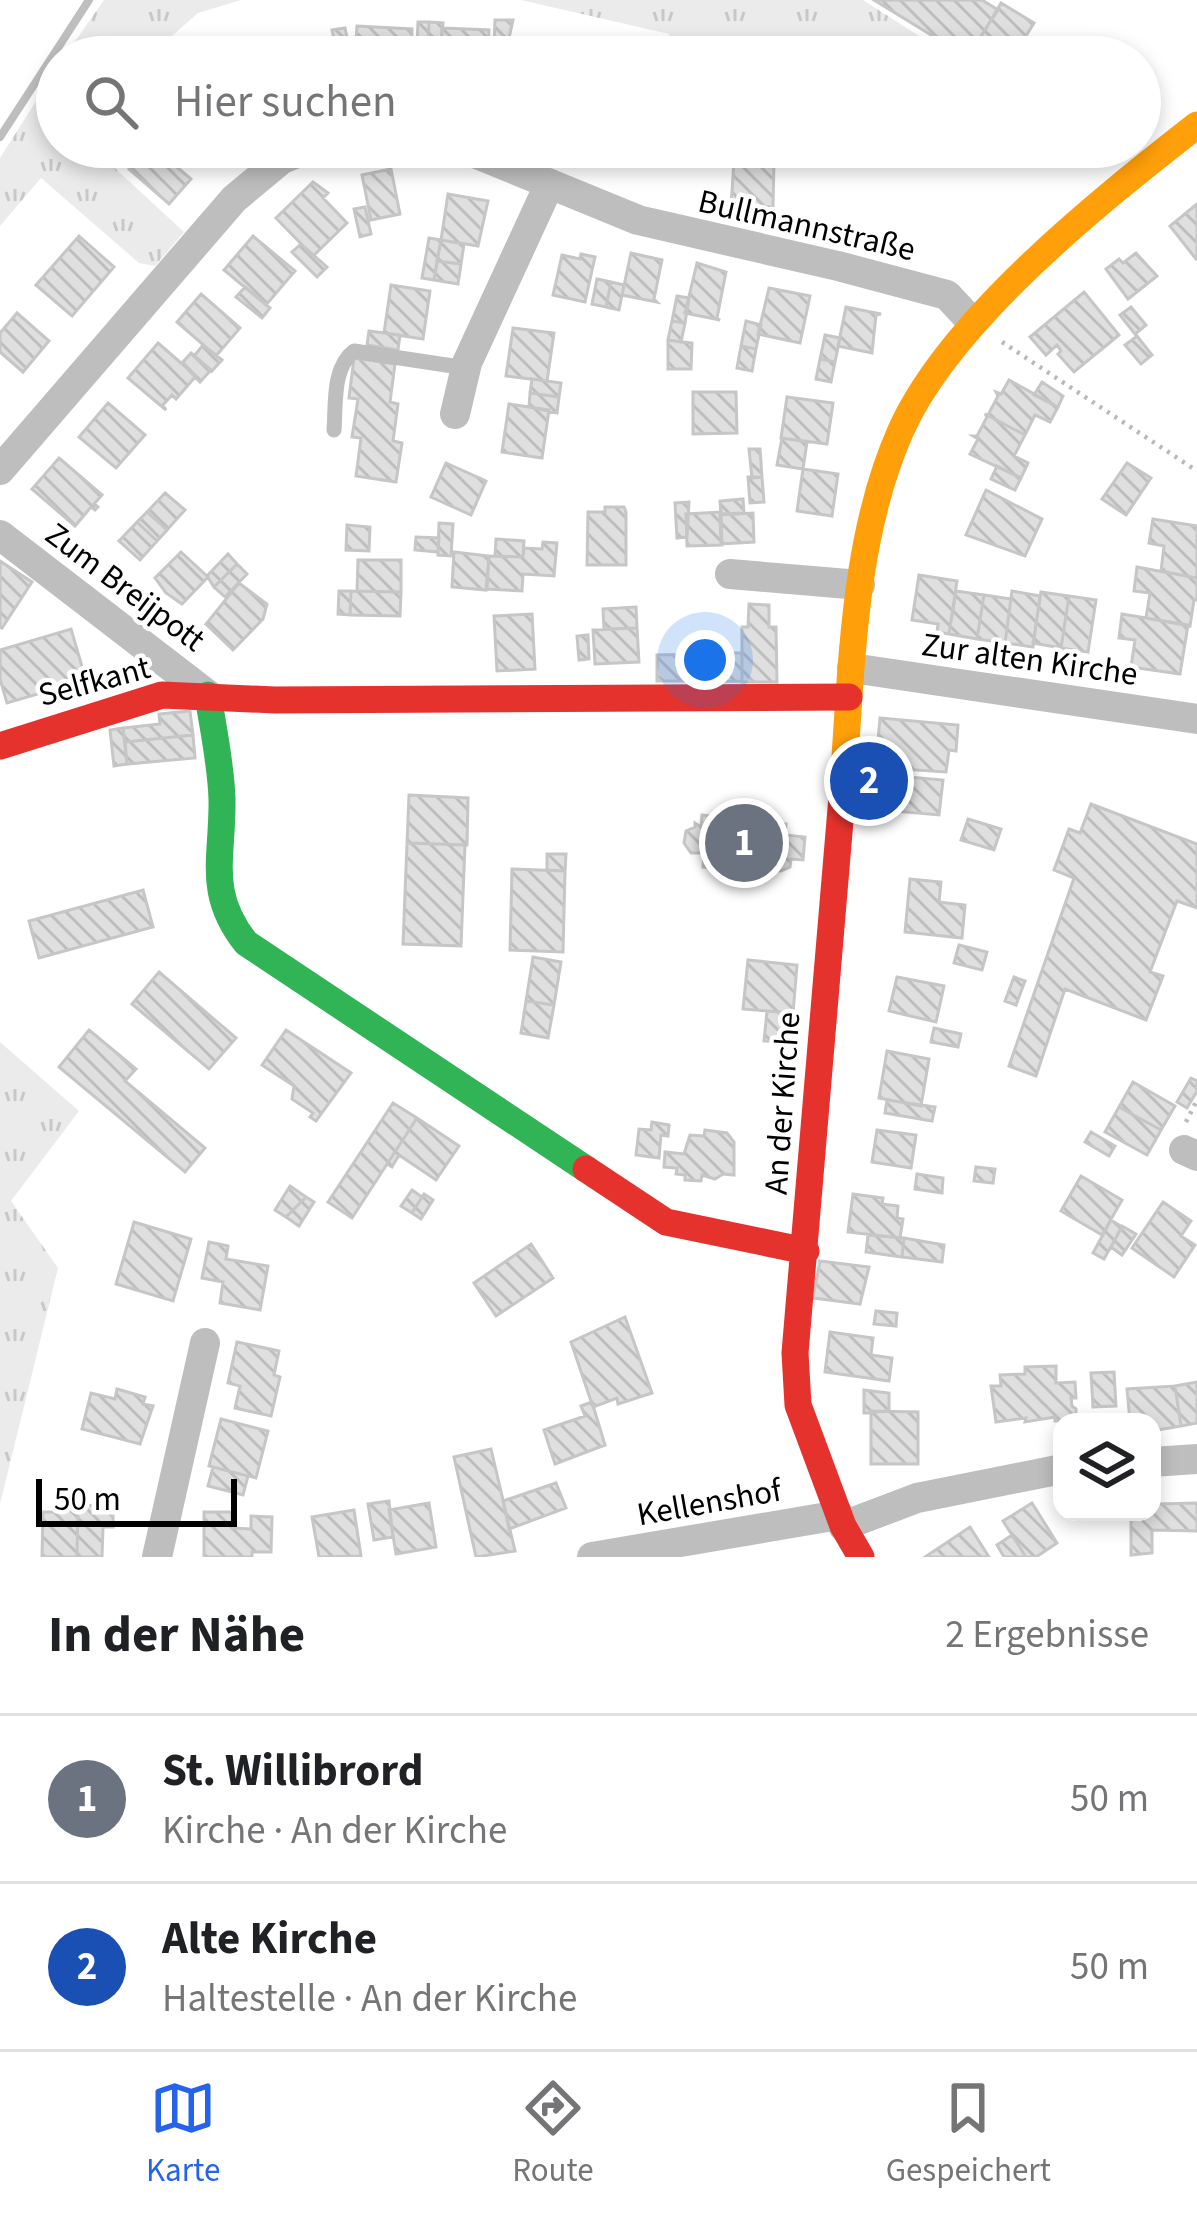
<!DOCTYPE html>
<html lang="de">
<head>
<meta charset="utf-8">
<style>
	:root { --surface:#fff; --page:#f6f6f6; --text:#202124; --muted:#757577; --line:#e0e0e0; --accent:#2563eb }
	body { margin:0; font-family:"Source Sans 3",sans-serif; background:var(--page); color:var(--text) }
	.controls { position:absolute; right:36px; bottom:36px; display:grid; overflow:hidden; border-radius:24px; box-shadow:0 6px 18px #0003 }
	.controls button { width:108px; height:108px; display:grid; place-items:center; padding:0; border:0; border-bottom:3px solid var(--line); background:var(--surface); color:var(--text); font:60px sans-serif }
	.scale { position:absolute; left:36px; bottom:30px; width:201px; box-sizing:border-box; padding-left:12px; border:6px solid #000; border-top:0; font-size:33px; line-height:42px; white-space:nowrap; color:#000; -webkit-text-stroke:9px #fff; paint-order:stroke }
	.you { position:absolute; left:705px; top:660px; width:42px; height:42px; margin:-30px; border:9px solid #fff; border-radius:50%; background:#1a73e8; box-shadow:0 0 0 18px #1a73e833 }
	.badge { display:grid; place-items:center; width:78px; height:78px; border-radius:50%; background:var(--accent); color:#fff; font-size:39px; font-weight:700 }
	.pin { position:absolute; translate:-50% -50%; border:6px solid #fff; box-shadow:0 3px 12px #0006 }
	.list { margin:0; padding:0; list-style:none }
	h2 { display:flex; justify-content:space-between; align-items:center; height:156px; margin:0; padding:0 48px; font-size:51px }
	h2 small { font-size:39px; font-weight:400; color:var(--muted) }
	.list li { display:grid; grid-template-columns:78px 1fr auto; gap:36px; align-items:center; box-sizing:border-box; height:168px; padding:0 48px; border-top:3px solid var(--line) }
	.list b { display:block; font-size:45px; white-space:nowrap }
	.list p { margin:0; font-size:39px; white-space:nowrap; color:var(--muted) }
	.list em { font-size:39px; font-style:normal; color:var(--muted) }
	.icon { flex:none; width:66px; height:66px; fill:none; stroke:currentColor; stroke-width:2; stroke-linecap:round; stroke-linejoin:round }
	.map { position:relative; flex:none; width:1197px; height:1557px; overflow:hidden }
	.search { position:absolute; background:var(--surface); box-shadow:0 6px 18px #0003; left:36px; right:36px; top:36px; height:132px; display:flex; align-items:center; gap:30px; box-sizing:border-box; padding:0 42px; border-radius:66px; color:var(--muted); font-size:45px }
	.sheet { height:492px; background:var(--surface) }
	nav { display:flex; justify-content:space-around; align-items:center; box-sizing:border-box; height:168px; border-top:3px solid var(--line); background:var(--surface); font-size:33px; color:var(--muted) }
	nav a { display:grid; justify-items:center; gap:6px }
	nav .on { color:var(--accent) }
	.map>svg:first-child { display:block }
	.grass { fill:url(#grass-tufts) }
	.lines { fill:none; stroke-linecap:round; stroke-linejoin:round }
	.stream { stroke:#bebebe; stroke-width:8 }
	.building { fill:url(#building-back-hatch); stroke:#c6c6c6; stroke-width:3 }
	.path { stroke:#b9b9b9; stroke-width:4.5; stroke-dasharray:3 6; stroke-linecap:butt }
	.lane { stroke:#bebebe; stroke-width:15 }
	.street { stroke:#bebebe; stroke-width:30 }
	.fast { stroke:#30b455; stroke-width:27 }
	.slow { stroke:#ff9f0a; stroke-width:27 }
	.jam { stroke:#e5322d; stroke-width:27 }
	.labels { text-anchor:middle; stroke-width:9; stroke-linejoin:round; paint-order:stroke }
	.street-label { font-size:33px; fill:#000; stroke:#fff }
</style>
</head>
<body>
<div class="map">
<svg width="1197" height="1557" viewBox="0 0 1197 1557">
	<defs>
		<pattern id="grass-tufts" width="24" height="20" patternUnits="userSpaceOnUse" patternTransform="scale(3)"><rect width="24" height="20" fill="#ebebeb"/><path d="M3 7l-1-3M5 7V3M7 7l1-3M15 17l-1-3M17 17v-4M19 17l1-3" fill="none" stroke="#c8c8c8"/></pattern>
		<pattern id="building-back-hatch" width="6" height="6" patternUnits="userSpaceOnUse" patternTransform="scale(3)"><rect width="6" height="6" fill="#dfdfdf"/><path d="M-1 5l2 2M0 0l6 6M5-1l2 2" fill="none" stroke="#bebebe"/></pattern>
	</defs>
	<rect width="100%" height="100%" fill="#fff"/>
	<!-- grass -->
	<path class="grass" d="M104,0H241L198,13L148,57H64Z
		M521,0H863L952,57H867L850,41L818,57H664L669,34Z
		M57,68V147H92L184,232L155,266L139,263L41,178L0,226V158Z
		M0,1042L79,1111L11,1201L58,1268L0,1504Z"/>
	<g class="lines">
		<!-- stream -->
		<path class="stream" d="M0,137L89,0"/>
	</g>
	<!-- building -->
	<path class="building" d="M874,0H982L998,10L967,57Z
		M1001,3L1034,23L1013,57H969Z
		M495,20H513L507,47L494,46Z
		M418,22H429L428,47L417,46Z
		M429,22L443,23L441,47H428Z
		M357,26L412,29L411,57H355Z
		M345,28L351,57H338L332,30Z
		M442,28L489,30L488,51L476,50L475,57H440Z
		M334,38L338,57H324L320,41Z
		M520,47L565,57H518Z
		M148,147H153L191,179L169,204L129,169Z
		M734,161L774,162L773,207L731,206Z
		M391,169L400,214L371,220L362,175Z
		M313,182L328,193L323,198L347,223L313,256L276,218Z
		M448,194L488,201L478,246L441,240Z
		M1197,204V258L1196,259L1170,226Z
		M365,207L371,234L360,237L354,209Z
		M79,236L114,267L72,316L36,285Z
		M253,236L295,271L266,305L224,270Z
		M429,238L441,240L434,280L422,278Z
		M441,240L464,244L461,264L437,261Z
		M301,244L327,267L317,277L292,252Z
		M631,253L662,260L654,299L657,302L622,295Z
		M1136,253L1157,276L1128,299L1106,269L1119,259L1123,263Z
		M581,254L595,257L585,302L553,295L562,255L580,259Z
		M437,261L461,264L458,284L434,280Z
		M697,263L726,272L717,318L720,320L685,313Z
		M597,279L611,282L606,307L592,304Z
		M611,282L624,285L619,310L606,307Z
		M391,285L430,291L423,339L384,333Z
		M245,287L270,308L262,318L236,297Z
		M769,288L810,296L800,343L758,334Z
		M1084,292L1119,335L1074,372L1058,354L1061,351L1057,345L1046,355L1030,337Z
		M201,294L240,328L216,356L177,322Z
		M677,296L689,298L685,323L672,321Z
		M846,307L881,314L876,315L872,353L838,346Z
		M1131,307L1146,325L1135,334L1120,315Z
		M17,313L49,341L23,372L0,352V333Z
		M672,321L685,323L681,342L668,340Z
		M746,321L761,325L756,349L741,346Z
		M513,328L554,333L547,381L506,376Z
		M369,331L400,335L398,350L367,345Z
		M825,335L840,338L835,362L820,359Z
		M1137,336L1152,355L1141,364L1125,345Z
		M668,340L692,343L691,369H668Z
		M158,343L196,376L176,399L172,395L163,405L166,410L128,378Z
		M203,345L222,360L212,371L194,356Z
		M741,346L756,349L752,371L737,368Z
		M191,353L211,370L200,382L182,363Z
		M354,358L395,364L390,402L398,404L393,441L402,443L396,482L356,476L361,438L352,437L358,399L349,398Z
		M820,359L835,362L831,382L816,379Z
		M532,379L561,383L559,397L530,393Z
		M1009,380L1058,407L1050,422L1035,415L1025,435L985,414L988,415L998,396L996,392L1001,394Z
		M1042,382L1063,396L1058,407L1034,395Z
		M693,392H736L737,433L693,434Z
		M530,393L559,397L557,413L529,407Z
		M787,397L833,403L827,444L781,438Z
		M108,403L145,435L116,468L79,437Z
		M509,404L549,410L542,458L502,452Z
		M985,414L1025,435L1014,456L1028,463L1021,478L970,454L978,439L973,436H977L987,417Z
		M782,438L807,442L803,469L777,465Z
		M749,449H760L762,477L752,478Z
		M59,458L102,495L94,504L98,507L95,510L91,507L75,526L32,489Z
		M446,463L486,481L471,515L431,497Z
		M1127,463L1151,478L1126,515L1102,499Z
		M997,466L1021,478L1015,490L991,479Z
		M803,469L838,474L832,516L797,511Z
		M748,477H762L764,502L750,503Z
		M986,490L1042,519L1025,556L966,535Z
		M165,493L185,510L167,530L147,512Z
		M743,499L744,513L721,514L720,501Z
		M689,502L687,537L677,538L675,503Z
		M605,507H624L626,512V565H587L588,512H605Z
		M147,512L167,530L157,541L137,522Z
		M721,512L722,545L687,546L686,514Z
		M753,513L754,542L721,544L720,515Z
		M1153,519L1197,526V578L1161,571L1164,546L1149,543Z
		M137,522L157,541L140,560L119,541Z
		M439,523L453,524L451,556L438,555Z
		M347,525L370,527L369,551L346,550Z
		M416,537L439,538L438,552L415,550Z
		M496,539L524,541L523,557L495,556Z
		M543,542L557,543L554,576L523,574L522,591L487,589L489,556L523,557L524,548L542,549Z
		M181,552L208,577L182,604L166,593L155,578Z
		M454,552L489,556L486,590L452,587Z
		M228,554L237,564L214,587L207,576Z
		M358,560H401V592L357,591Z
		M0,561L32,582L2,628L0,627Z
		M237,564L247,574L225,597L214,587Z
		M1137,567L1197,578V600H1194L1190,626L1146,618L1150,593L1134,591Z
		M919,575L957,581L949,634L937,632L938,624L912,620Z
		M239,583L267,604L263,619L233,650L206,624Z
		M339,591H351L350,615L338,614Z
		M351,591L401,592L400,616L350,615Z
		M956,591L984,595L977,639L949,634Z
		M1012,591L1040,596L1033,647L1005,643Z
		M1041,592L1069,596L1061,648L1033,643Z
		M984,595L1011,599L1005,643L977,639Z
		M1069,596L1096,600L1088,652L1061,648Z
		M749,604L769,605V627H776L777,682H742V627H748Z
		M636,607L637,628L604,629L603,609Z
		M532,614L535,669L497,671L494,616Z
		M1122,614L1188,625L1180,674L1131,667L1135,640L1119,638Z
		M637,628L639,662L595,664L593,630Z
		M71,629L86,680L7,703L0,679V650Z
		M588,635L589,659L579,660L577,636Z
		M702,653H742V681L703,682Z
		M702,654L703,681H657V655Z
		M190,711L193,735L125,742L123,728L160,724L159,714Z
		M880,718L958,725L956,751L949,750L946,772L901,769L900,776L875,774Z
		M123,728L127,764L114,766L110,730Z
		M193,735L195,758L127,764L125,742Z
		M875,774L943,780L939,815L871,809Z
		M409,795L468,798L467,845L407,843Z
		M1091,804L1197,844V908L1177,901L1150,972L1163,976L1146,1020L1065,989L1036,1076L1009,1066L1074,878L1054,870L1069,829L1080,833Z
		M702,815L786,824L785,835L805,837L803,860L791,859L790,867L781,871L703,867L704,853H691L684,843L686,831L695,827V823L701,827Z
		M968,819L1001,829L994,850L961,840Z
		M407,843L465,845L461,946L403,944Z
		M547,854H566L565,871L547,870Z
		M512,869L565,871L563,952L510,950Z
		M910,879L941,882L939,902L965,905L962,938L905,932Z
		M143,890L153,927L39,958L29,921Z
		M959,945L987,952L982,970L954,963Z
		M533,957L561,962L554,1005L526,1001Z
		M748,960L797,965L793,1013L743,1009Z
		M159,972L236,1038L209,1069L132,1004Z
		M897,977L944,986L936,1022L889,1011Z
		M1014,977L1025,981L1016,1005L1005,1001Z
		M526,1001L554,1005L548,1038L521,1033Z
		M767,1011L790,1013L787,1043L764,1041Z
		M934,1028L961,1034L958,1047L931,1042Z
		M89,1030L136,1069L125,1081L205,1148L185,1172L59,1067Z
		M286,1030L351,1073L316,1121L310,1117L313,1113L292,1099L294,1086L262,1065Z
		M887,1051L929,1059L921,1106L879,1098Z
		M1191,1078L1197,1081V1091L1187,1108L1177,1102Z
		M1133,1082L1175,1106L1161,1130L1119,1107Z
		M887,1100L935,1107L932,1121L885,1113Z
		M393,1103L417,1118L352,1218L328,1202Z
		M1119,1107L1161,1130L1147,1155L1105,1132Z
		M417,1118L459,1146L436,1180L399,1155L392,1167L387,1164Z
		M652,1122L669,1125L668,1136L661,1135L659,1158L636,1155L639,1129L651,1130Z
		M705,1130L727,1133L734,1142V1175L723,1174L715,1179L702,1175L701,1181L685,1180V1175L676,1174L677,1168L664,1167L665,1152L684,1154L690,1135L704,1136Z
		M877,1130L916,1135L911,1168L872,1162Z
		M1091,1132L1115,1146L1109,1156L1085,1142Z
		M976,1167L995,1169L993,1183L974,1181Z
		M917,1174L943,1178L942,1193L915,1189Z
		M1081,1176L1122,1200L1102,1235L1061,1211Z
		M290,1186L306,1197L286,1217L275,1210Z
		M412,1190L422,1197L412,1213L401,1206Z
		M424,1194L433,1200L421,1219L412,1213Z
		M853,1194L883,1198L882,1204L898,1206L897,1218L903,1219L900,1238L848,1232Z
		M306,1197L314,1202L299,1226L286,1217Z
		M1163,1202L1191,1221L1181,1236L1195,1245L1174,1277L1132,1248Z
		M1111,1220L1122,1227L1104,1259L1093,1253Z
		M134,1222L191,1239L173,1301L116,1284Z
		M1122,1226L1136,1234L1122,1255L1111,1247Z
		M868,1235L904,1238L902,1257L866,1252Z
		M904,1238L944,1245L942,1262L902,1257Z
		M209,1242L228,1246L226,1259L268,1266L260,1310L220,1303L223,1282L202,1278Z
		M531,1244L553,1278L496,1316L474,1283Z
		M820,1261L869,1267L860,1304L813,1298Z
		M876,1311L897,1313L896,1326L874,1324Z
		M625,1317L652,1393L618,1404L617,1398L593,1407L571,1342Z
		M830,1332L873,1338L871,1355L892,1358L889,1381L825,1372Z
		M237,1342L279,1351L274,1375L280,1377L271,1416L235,1408L240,1386L228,1383Z
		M1056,1366V1383L1075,1382L1076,1398H1071L1072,1406L1076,1409V1420L1055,1421V1417L1025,1422L1026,1418L996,1422L991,1386H1001L1000,1375L1025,1374V1367Z
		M1114,1372L1116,1406L1093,1407L1091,1373Z
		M1197,1382V1423L1181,1426L1175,1386Z
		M1175,1386L1181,1426L1152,1431V1422H1130L1127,1389Z
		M117,1389L145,1397L143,1404L153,1406L140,1444L82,1429L91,1393L115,1399Z
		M864,1390L889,1393V1411L864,1413Z
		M592,1402L605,1445L555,1464L544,1430L585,1416L581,1406Z
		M871,1411L918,1412V1464H871Z
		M221,1419L268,1431L256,1478L209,1466Z
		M491,1449L515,1551L476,1557L454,1457Z
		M213,1467L248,1476L243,1495L208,1486Z
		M556,1483L566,1508L509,1529L503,1501Z
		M1152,1498H1157V1504L1197,1503V1531L1152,1530V1553L1131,1555V1512H1152Z
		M389,1501L393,1537L374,1540L368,1504Z
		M429,1503L436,1547L396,1554L389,1510Z
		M1032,1503L1057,1543L1036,1557H1026L1003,1521Z
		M54,1504L78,1505L77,1557H42L43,1512H54Z
		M78,1505L113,1506V1527H103L102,1557H77Z
		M354,1510L361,1556L319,1557L312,1517Z
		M204,1512H232V1528L251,1529V1516L272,1517L271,1552H252V1557H204Z
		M970,1527L989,1557H925Z
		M1012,1535L1026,1557H1004L997,1545Z"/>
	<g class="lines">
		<!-- path -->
		<path class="path" d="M1002,342L1197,471
			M1186,1122L1197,1100"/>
		<!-- lane -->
		<path class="lane" d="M334,430C336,404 332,368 354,351L466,368"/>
		<!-- street -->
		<path class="street" d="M460,147L638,220L838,266L947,295L972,322
			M455,414L467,363L549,185
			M0,470L234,199L282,159L312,147
			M0,535L208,695
			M730,574L860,585
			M852,668L1197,719
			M1184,1150L1197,1156
			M1152,1462L1197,1459
			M843,1526L917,1498L1062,1469
			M157,1557L205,1343
			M592,1557L839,1515"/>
		<!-- fast -->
		<path class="fast" d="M208,695C213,729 221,764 222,799C223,858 206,892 246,943L586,1169"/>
		<!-- slow -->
		<path class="slow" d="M842,797C852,676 851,542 901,430C951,319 1101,200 1197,125"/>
		<!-- jam -->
		<path class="jam" d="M0,746L162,695L275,700L849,697
			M842,797L795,1353L798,1405L843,1526L861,1557
			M586,1169L666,1222L806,1251"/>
	</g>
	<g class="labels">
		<!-- street labels -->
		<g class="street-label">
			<text transform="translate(807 224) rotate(13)" y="12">Bullmannstraße</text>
			<text transform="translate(126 586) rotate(37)" y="12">Zum Breijpott</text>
			<text transform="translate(1030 658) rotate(8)" y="12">Zur alten Kirche</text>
			<text transform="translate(94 680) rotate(-15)" y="12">Selfkant</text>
			<text transform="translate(781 1103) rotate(-86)" y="12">An der Kirche</text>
			<text transform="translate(709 1501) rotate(-10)" y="12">Kellenshof</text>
		</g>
	</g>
</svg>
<div class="controls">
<button><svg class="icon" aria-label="layers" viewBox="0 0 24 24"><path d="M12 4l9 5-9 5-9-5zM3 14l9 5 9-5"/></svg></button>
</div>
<div class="scale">50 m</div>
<div class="you"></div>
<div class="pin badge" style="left:744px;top:843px;background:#6b7280">1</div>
<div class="pin badge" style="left:869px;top:781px;background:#1a4fb4">2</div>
<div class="search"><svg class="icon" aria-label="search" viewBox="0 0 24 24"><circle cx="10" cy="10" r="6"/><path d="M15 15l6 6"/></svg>Hier suchen</div>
</div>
<section class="sheet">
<h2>In der Nähe<small>2 Ergebnisse</small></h2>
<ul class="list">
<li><span class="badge" style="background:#6b7280">1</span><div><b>St. Willibrord</b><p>Kirche · An der Kirche</p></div><em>50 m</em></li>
<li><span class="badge" style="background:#1a4fb4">2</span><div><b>Alte Kirche</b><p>Haltestelle · An der Kirche</p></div><em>50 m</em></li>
</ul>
</section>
<nav>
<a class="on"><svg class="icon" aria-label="map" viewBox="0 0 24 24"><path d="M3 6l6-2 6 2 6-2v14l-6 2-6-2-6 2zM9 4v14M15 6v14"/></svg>Karte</a>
<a><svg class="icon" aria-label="directions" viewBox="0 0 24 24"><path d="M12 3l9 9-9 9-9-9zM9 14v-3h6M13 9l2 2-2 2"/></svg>Route</a>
<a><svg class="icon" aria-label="saved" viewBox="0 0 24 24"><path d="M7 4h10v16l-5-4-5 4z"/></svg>Gespeichert</a>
</nav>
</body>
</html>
